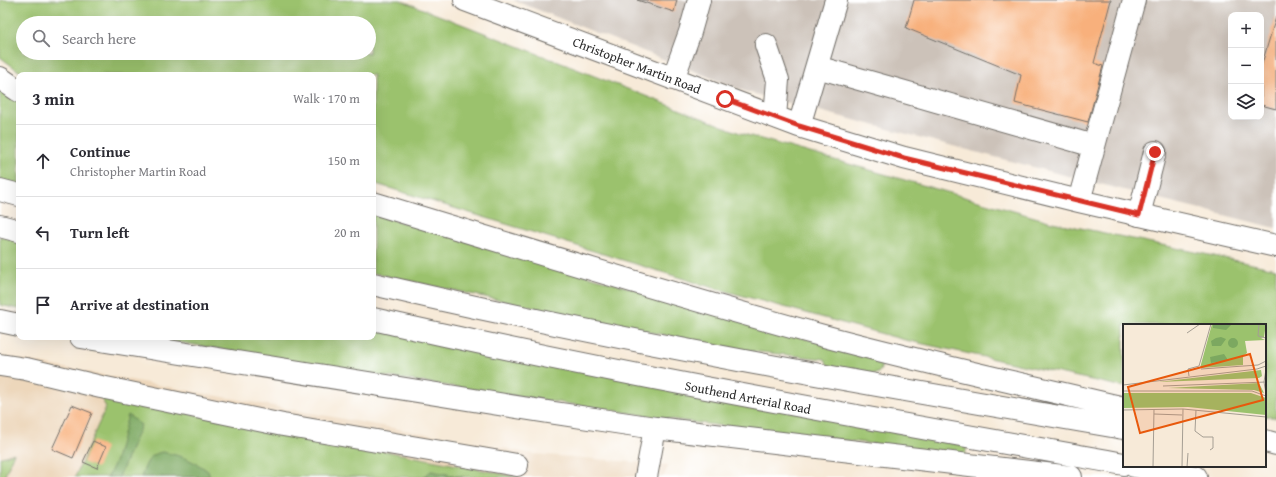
<!DOCTYPE html>
<html lang="en">
<head>
<meta charset="utf-8">
<style>
	:root { --surface:#fff; --page:#f7f7f7; --text:#2b2b33; --muted:#7c7c81; --line:#e1e1e2 }
	body { margin:0; font-family:"Gentium Book Plus",serif; background:var(--page); color:var(--text) }
	.controls { position:absolute; right:12px; top:12px; display:grid; overflow:hidden; border-radius:8px; box-shadow:0 4px 16px #0002 }
	.controls button { width:36px; height:36px; display:grid; place-items:center; padding:0; border:0; border-bottom:1px solid var(--line); background:var(--surface); color:var(--text); font:20px sans-serif }
	.stop { position:absolute; width:12px; height:12px; margin:-9px; border:3px solid #d93025; border-radius:50%; background:#fff }
	.stop.end { background:#d93025; border-color:#fff; box-shadow:0 1px 4px #0008 }
	.list { margin:0; padding:0; list-style:none }
	h2 { display:flex; justify-content:space-between; align-items:center; height:52px; margin:0; padding:0 16px; font-size:17px }
	h2 small { font-size:13px; font-weight:400; color:var(--muted) }
	.list li { display:grid; grid-template-columns:26px 1fr auto; gap:12px; align-items:center; box-sizing:border-box; height:72px; padding:0 16px; border-top:1px solid var(--line) }
	.list b { display:block; font-size:15px; white-space:nowrap }
	.list p { margin:0; font-size:13px; white-space:nowrap; color:var(--muted) }
	.list em { font-size:13px; font-style:normal; color:var(--muted) }
	.icon { flex:none; width:22px; height:22px; fill:none; stroke:currentColor; stroke-width:2; stroke-linecap:round; stroke-linejoin:round }
	.map { position:relative; flex:none; width:1276px; height:477px; overflow:hidden }
	.search { position:absolute; background:var(--surface); box-shadow:0 4px 16px #0002; left:16px; top:16px; width:360px; height:44px; display:flex; align-items:center; gap:10px; box-sizing:border-box; padding:0 14px; border-radius:22px; color:var(--muted); font-size:15px }
	.panel { position:absolute; background:var(--surface); box-shadow:0 4px 16px #0002; left:16px; top:72px; width:360px; height:268px; border-radius:8px }
	.map>svg:first-child { display:block }
	.built { fill:#edd7bb }
	.industrial { fill:#ccc2b9; fill-rule:evenodd }
	.green { fill:#9bc26d; stroke:#63764c; fill-rule:evenodd }
	.forest { fill:#7ca860; stroke:#546a46 }
	.building { fill:#f8b07c }
	.lines { fill:none; stroke-linecap:round; stroke-linejoin:round }
	.minor-casing { stroke:#726e68; stroke-width:24 }
	.highway-casing { stroke:#726e68; stroke-width:24 }
	.minor { stroke:#fff; stroke-width:22 }
	.highway { stroke:#fff; stroke-width:22 }
	.route { stroke:#d93025; stroke-width:5 }
	.labels { text-anchor:middle; stroke-width:3.5; stroke-linejoin:round; paint-order:stroke }
	.street-label { font-size:13px; fill:#2b2b2b; stroke:#fff }
	.inset-road { fill:none; stroke:#a59e93; stroke-width:1 }
	.view { fill:#e8590c; fill-opacity:0.15; stroke:#e8590c; stroke-width:2 }
	.inset-edge { fill:none; stroke:#2b2b2b; stroke-width:2 }
</style>
</head>
<body>
<div class="map">
<svg width="1276" height="477" viewBox="0 0 1276 477">
	<rect width="100%" height="100%" fill="#fff"/>
	<filter id="ink" filterUnits="userSpaceOnUse"><feTurbulence type="fractalNoise" baseFrequency=".025" numOctaves="2"/><feDisplacementMap in="SourceGraphic" scale="8" xChannelSelector="R" yChannelSelector="G"/><feConvolveMatrix kernelMatrix="1 2 1 2 8 2 1 2 1" color-interpolation-filters="sRGB"/></filter>
	<filter id="wash" filterUnits="userSpaceOnUse"><feTurbulence type="fractalNoise" baseFrequency=".012" numOctaves="4" result="noise"/><feDisplacementMap in="SourceGraphic" scale="16" xChannelSelector="R" yChannelSelector="G"/><feGaussianBlur stdDeviation="0.9" result="paint"/><feColorMatrix in="noise" values="0 0 0 0 0 0 0 0 0 0 0 0 0 0 0 0 0 1.4 0 .05"/><feComposite in="paint" operator="in"/></filter>
	<g filter="url(#wash)">
		<rect width="100%" height="100%" fill="#f7ead8"/>
		<!-- built -->
		<path class="built" d="M0,356L534,454L669,465L663,477H0Z"/>
		<!-- industrial -->
		<path class="industrial" d="M513,0H1276V228L1060,174L747,92ZM1231,15H1261V117H1231Z"/>
		<!-- green -->
		<path class="green" d="M0,0H400L740,133L1052,222L1276,269V418L1265,416V325H1124V387L905,340L707,286L373,183V75H24L0,57ZM23,23H369V53H23Z
			M0,91L19,103V185L0,180Z
			M373,214L880,360C883,366 881,373 875,374L828,366L825,359L741,350L619,326L373,273Z
			M0,236L19,241V309L0,305Z
			M373,329L967,446L965,455L690,422L382,376L147,337H373Z
			M100,396L519,477H75L106,407Z
			M14,453L5,475L8,477H0V457H2Z"/>
		<!-- forest -->
		<path class="forest" d="M128,415L141,425L119,477H108L116,460Z
			M162,452C180,455 195,461 209,472V477H141C146,464 148,455 162,452Z
			M431,471L463,477H424Z"/>
		<g id="blocks">
			<!-- building -->
			<path class="building" d="M637,0H677L674,12Z
				M914,0H1111L1094,63L1103,66L1088,122L1015,103L1021,75L906,28Z
				M1276,17V109L1261,105V67Z
				M72,405L92,413L73,458L52,449Z
				M93,441L106,447L97,468L83,462Z"/>
		</g>
	</g>
	<g filter="url(#ink)">
		<use href="#blocks" fill-opacity="0" stroke="#726e68" stroke-width="1"/>
		<g class="lines">
			<!-- minor casing -->
			<g class="minor-casing">
				<path id="minor" d="M465,0L799,126L904,158L1079,201L1276,246
					M766,45L778,80L775,117
					M817,67L1094,146
					M673,79L690,32L699,0
					M799,126L836,0
					M1079,201L1134,0
					M1139,215L1155,152
					M0,365L26,369L101,387L283,425L517,465
					M646,477L655,428"/>
			</g>
			<!-- highway casing -->
			<g class="highway-casing">
				<path id="highway" d="M0,78L19,91
					M0,190L19,195
					M373,203C522,248 670,294 820,335C920,362 1022,384 1124,408
					M0,226L19,231
					M373,284C621,342 873,385 1124,428
					M373,319C622,376 873,419 1124,464
					M0,321L19,325
					M81,337L548,412L655,428L1071,477
					M1265,441L1276,444
					M1134,466L1196,477"/>
			</g>
			<!-- minor -->
			<use href="#minor" class="minor"/>
			<!-- highway -->
			<use href="#highway" class="highway"/>
		</g>
	</g>
	<g class="lines" filter="url(#ink)">
		<!-- route -->
		<path class="route" d="M725,99L799,126L904,158L1139,215L1155,152"/>
	</g>
	<g class="labels">
		<!-- street labels -->
		<g class="street-label">
			<text transform="translate(637 65) rotate(21)" y="5">Christopher Martin Road</text>
			<text transform="translate(748 397) rotate(11)" y="5">Southend Arterial Road</text>
		</g>
	</g>
	<!-- overview -->
	<g transform="translate(1123 324)">
		<rect width="143" height="143" fill="#f7ead8"/>
		<path d="M89,0H143L141,13L138,14L142,16L122,17L124,29L120,32V41L77,44ZM138,46L139,52L136,54L35,58ZM136,59L141,69L131,66L45,64ZM0,69H128L143,74V91L65,83L0,84Z" fill="#9bc26d"/>
		<path d="M90,0H109L103,6L90,4ZM105 19a5 5 0 1 1 10 0a5 5 0 1 1-10 0ZM93,14L98,13L103,15L98,22H89L88,17ZM101,30L105,36L88,39L87,33Z" fill="#7ca860"/>
		<path class="inset-road" d="M136,0L135,12L143,14M64,9L77,0M78,45L135,41L143,37M143,45L141,58L143,70M66,52L65,45L76,42L88,0M0,61L134,45L143,42M40,62L143,58M0,67H129L143,72M0,86L60,85L143,93M73,86L72,107L80,113H90V124L87,126M31,90L59,91M30,143L31,85M59,143L60,85M64,143L65,129"/>
		<path class="view" d="M127,30L140,76L17,109L5,63Z"/>
		<rect width="143" height="143" class="inset-edge"/>
	</g>
</svg>
<div class="controls">
<button>+</button>
<button>−</button>
<button><svg class="icon" aria-label="layers" viewBox="0 0 24 24"><path d="M12 4l9 5-9 5-9-5zM3 14l9 5 9-5"/></svg></button>
</div>
<div class="stop" style="left:725px;top:99px"></div>
<div class="stop end" style="left:1155px;top:152px"></div>
<div class="search"><svg class="icon" aria-label="search" viewBox="0 0 24 24"><circle cx="10" cy="10" r="6"/><path d="M15 15l6 6"/></svg>Search here</div>
<section class="panel">
<h2>3 min<small>Walk · 170 m</small></h2>
<ul class="list">
<li><svg class="icon" aria-label="ahead" viewBox="0 0 24 24"><path d="M12 20V5M6 11l6-6 6 6"/></svg><div><b>Continue</b><p>Christopher Martin Road</p></div><em>150 m</em></li>
<li><svg class="icon" aria-label="left" viewBox="0 0 24 24"><path d="M17 20v-9H6M10 6l-5 5 5 5"/></svg><div><b>Turn left</b></div><em>20 m</em></li>
<li><svg class="icon" aria-label="arrive" viewBox="0 0 24 24"><path d="M6 21V4h12l-3 4 3 4H6"/></svg><div><b>Arrive at destination</b></div></li>
</ul>
</section>
</div>
</body>
</html>
